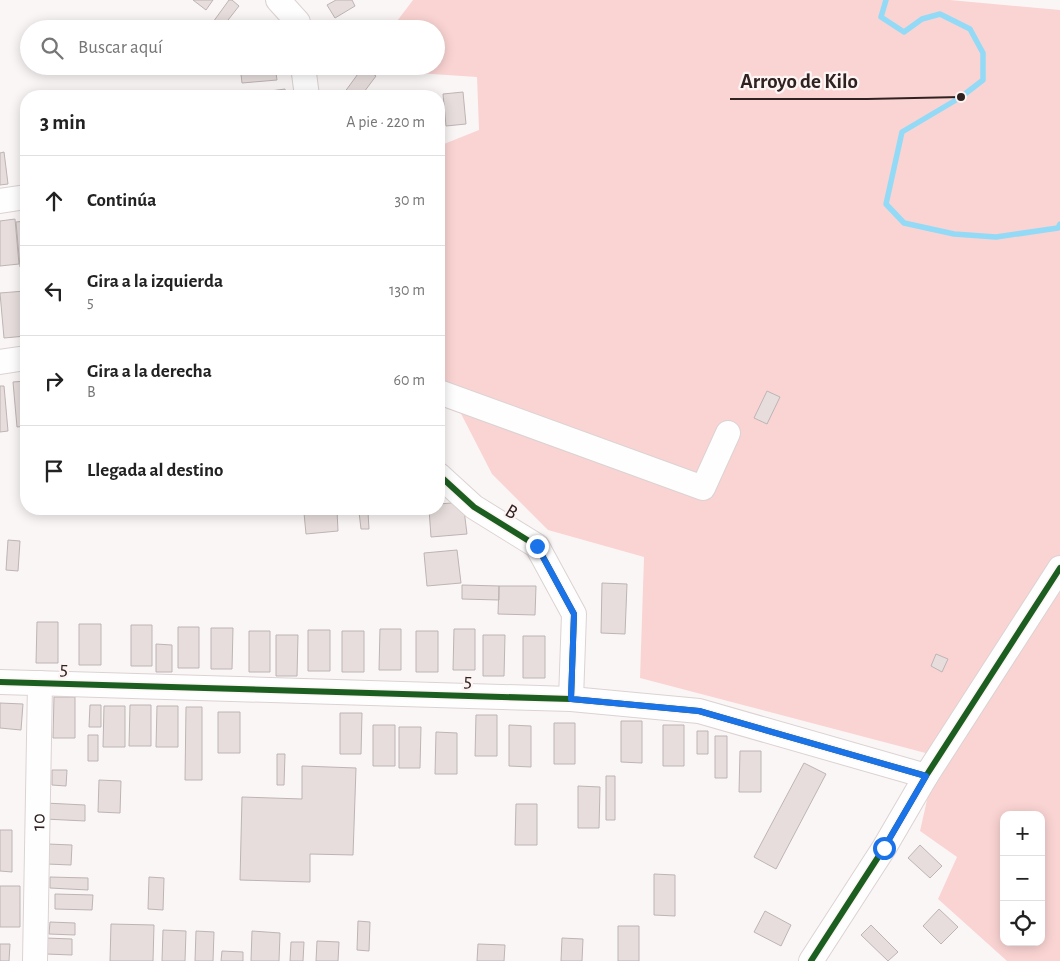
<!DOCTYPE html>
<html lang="es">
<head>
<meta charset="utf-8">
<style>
	:root { --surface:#fff; --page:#f2f2f2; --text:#222; --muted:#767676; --line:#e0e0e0 }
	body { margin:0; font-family:"Alegreya Sans",sans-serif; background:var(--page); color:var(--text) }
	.controls { position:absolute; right:15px; bottom:15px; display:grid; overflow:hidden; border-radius:10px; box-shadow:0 2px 12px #0003 }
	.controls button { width:45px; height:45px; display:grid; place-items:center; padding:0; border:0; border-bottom:1px solid var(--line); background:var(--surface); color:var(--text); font:25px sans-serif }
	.stop { position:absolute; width:15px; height:15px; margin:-11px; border:4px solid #1a73e8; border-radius:50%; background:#fff }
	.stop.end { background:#1a73e8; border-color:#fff; box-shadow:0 1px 5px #0008 }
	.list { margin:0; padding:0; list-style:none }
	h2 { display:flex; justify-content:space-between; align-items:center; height:65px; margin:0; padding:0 20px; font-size:21px }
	h2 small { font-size:16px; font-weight:400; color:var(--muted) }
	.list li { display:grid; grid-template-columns:32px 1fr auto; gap:15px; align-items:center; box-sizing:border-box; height:90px; padding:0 20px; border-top:1px solid var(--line) }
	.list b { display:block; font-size:19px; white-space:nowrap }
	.list p { margin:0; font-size:16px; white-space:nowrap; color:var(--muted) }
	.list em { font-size:16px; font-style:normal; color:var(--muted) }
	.icon { flex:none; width:28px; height:28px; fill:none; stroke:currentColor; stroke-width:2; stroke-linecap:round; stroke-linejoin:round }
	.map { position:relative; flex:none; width:1060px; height:961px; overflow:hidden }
	.search { position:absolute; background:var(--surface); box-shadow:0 2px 12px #0003; left:20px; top:20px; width:425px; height:55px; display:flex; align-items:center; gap:12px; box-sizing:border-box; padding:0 18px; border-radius:28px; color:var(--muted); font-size:19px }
	.panel { position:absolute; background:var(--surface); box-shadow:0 2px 12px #0003; left:20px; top:90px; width:425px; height:425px; border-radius:20px }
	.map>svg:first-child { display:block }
	.green { fill:#fad4d3; fill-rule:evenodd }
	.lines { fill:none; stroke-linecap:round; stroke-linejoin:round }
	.stream { stroke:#93daf7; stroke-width:5.5 }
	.building { fill:#e7dddd; stroke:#bdb4b4 }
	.minor-casing { stroke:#dcd2d2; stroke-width:26 }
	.minor { stroke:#fefefe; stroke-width:24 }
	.cycleway-casing { stroke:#fdf4f4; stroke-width:9 }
	.cycleway { stroke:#1b5e20; stroke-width:6 }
	.route { stroke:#1a73e8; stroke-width:6 }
	.labels { text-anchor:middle; stroke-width:4.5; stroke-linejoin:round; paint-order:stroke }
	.street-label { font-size:20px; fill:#312222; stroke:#fdf4f4 }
	.leader { fill:none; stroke:#312222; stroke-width:2 }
	.callout-dot { fill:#312222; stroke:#fdf4f4; stroke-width:2 }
	.callout-label { font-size:21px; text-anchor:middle; font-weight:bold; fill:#312222; stroke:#fdf4f4; stroke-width:4.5; stroke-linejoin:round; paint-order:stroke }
</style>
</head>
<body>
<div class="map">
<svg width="1060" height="961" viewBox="0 0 1060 961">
	<rect width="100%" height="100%" fill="#fbf6f6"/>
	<!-- green -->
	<path class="green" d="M413,0H950L1060,10V961H1007L938,899L957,857L920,831L937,756L640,678L644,557L548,530L492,474L439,371V146L479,130L477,77L402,72L400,66H436V29H391ZM1004,815H1041V942H1004Z"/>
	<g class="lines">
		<!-- stream -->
		<path class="stream" d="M886,0L881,17L904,32L922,19L940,14L970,29L983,53V80L961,97L902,132L886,204L904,223L954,234L996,237L1058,228L1060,224"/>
	</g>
	<!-- building -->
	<path class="building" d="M193,0H213L206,10Z
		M229,0H232L239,6L221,29H208Z
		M336,0H352L355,6L335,18L327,5Z
		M240,66H275L277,80L242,83Z
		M363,67L376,76L361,96H349L344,93Z
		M285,89L286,96H248V94Z
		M463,92L466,124L446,126L443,94Z
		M26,149V181H25L22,150Z
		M4,152L8,184L0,185V153Z
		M15,219L19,264L0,266V221Z
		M26,221V266L20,267L16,222Z
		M25,291L26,336L4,338L0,293Z
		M26,381V426L17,427L13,382Z
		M0,386H4L8,431L0,432Z
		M767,391L780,397L767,424L754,418Z
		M463,502L467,534L431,537L429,509H439V504Z
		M400,509H417L418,512L401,514Z
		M337,510L338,531L306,534L304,513Z
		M359,512H368L369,529H361Z
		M8,540L20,541L18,571L6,570Z
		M457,550L461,583L427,586L424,553Z
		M602,583L627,584L625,634L601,633Z
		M462,585L499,586V600L462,599Z
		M499,586H536L535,615L498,614Z
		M37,622H58V663H36Z
		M79,624H101V665H79Z
		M131,625H152V666H131Z
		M178,627H199V668H178Z
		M211,628H233L232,669H211Z
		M380,629H401V670H379Z
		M454,629H475V670H453Z
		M308,630H330V671H308Z
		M249,631H270V672H249Z
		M342,631H364V672H342Z
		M416,631H438V672H416Z
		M276,635H298L297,676H276Z
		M483,635H505L504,676H483Z
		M523,636H545V678H523Z
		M156,644L172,645V672H156Z
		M936,654L948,659L942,672L931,666Z
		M54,697H75V738H53Z
		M0,703L23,704L21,730L0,728Z
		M90,705H101V727H89Z
		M130,705H151V746H129Z
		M104,706H125V747H103Z
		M157,706H178V747H156Z
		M186,707H202V780H185Z
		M218,712H240V753H218Z
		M340,713H362L361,754H340Z
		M476,715H497V756H475Z
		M621,721H642V763L621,762Z
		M554,723H575V764H554Z
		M373,725H395V766H373Z
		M509,725L531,726V767L509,766Z
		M663,725H684V766H663Z
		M399,727H421L420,768H399Z
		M697,731H708V754H697Z
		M436,732L457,733V774H435Z
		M88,735H98V761H88Z
		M715,736H727V778H715Z
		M740,751H761V792H739Z
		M277,754H285L284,785H277Z
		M804,763L826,774L776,869L754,857Z
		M302,766L356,768L353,855L310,854V882L240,880L242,797L302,799Z
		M52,770H67L66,786L52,785Z
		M606,776H615V820H606Z
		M99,780L121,781L120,813L98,812Z
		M578,786L600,787L599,828H578Z
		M45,803L85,805V821L45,819Z
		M516,804H537V845H515Z
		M0,830H12V872L0,871Z
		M48,844L72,845L71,865L47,864Z
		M920,845L942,866L930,878L908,858Z
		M654,874L675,875V916L654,915Z
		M50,877L88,878V890L50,888Z
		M149,877L164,878L163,910L148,909Z
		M0,886H20V927H0Z
		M55,894L93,895L92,910L55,909Z
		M939,909L958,927L941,944L923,926Z
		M765,911L791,925L781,946L754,932Z
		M358,921L370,922L369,951L357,950Z
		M50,922L75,923V935L49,934Z
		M111,924L154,925L153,961H110Z
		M871,925L898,952L888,961L861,935Z
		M618,926H639V961H618Z
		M163,930L186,931L185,961H162Z
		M196,931L214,932L213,961H195Z
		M252,931L280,933L279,961H251Z
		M46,938L72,939V955L46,954Z
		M562,938L583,939L582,961H561Z
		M317,941L339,942L338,961H316Z
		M291,942H304L303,961H290Z
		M0,944H10L9,961H0Z
		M478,944L505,945L504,961H477Z
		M222,951L243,952V961H221Z"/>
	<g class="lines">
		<!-- minor casing -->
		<g class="minor-casing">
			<g id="minor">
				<path d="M278,0L298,22L299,29"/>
				<path d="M303,66L307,96"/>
				<path d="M0,201L26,197"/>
				<path d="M0,362L26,358"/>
				<path d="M439,392L703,488L728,433"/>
				<path d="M439,475L474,507L537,546L574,614L571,699"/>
				<path d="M0,682L571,699L699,711L926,776"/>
				<path id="s1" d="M35,961L40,683"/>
				<path d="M811,961L884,848L926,776L1060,568"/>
			</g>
		</g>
		<!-- minor -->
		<use href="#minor" class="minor"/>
		<!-- cycleway casing -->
		<g class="cycleway-casing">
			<path id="cycleway" d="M439,475L474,507L537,546L574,614L571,699
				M0,682L571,699L699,711L926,776
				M811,961L884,848L926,776L1060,568"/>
		</g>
		<!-- cycleway -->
		<use href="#cycleway" class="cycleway"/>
	</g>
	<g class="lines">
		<!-- route -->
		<path class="route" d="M537,546L574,614L571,699L699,711L926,776L884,848"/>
	</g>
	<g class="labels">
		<!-- street labels -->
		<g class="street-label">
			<text transform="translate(512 511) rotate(31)" y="7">B</text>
			<text transform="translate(64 668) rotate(2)" y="7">5</text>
			<text transform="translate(468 680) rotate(2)" y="7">5</text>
			<text dy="7" stroke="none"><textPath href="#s1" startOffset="139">10</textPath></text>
		</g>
	</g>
	<!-- callouts -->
	<path class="leader" d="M961 97L867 99H730"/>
	<circle class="callout-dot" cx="961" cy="97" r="5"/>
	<g class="callout-label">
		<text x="799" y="88">Arroyo de Kilo</text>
	</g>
</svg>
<div class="controls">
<button>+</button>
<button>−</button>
<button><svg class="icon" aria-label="locate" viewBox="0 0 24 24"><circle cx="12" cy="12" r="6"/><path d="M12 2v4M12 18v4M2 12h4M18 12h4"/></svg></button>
</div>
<div class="stop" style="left:884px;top:848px"></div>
<div class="stop end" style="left:537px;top:546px"></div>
<div class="search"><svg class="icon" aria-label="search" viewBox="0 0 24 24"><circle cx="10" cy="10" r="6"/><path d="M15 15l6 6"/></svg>Buscar aquí</div>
<section class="panel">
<h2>3 min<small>A pie · 220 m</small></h2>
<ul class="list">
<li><svg class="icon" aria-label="ahead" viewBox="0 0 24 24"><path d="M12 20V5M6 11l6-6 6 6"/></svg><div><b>Continúa</b></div><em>30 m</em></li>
<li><svg class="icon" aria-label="left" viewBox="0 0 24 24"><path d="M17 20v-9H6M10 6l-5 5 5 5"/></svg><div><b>Gira a la izquierda</b><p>5</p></div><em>130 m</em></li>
<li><svg class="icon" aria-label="right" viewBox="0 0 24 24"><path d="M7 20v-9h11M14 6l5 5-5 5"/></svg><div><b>Gira a la derecha</b><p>B</p></div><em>60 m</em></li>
<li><svg class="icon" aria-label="arrive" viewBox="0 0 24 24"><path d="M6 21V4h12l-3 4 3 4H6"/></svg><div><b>Llegada al destino</b></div></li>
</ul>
</section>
</div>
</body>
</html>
